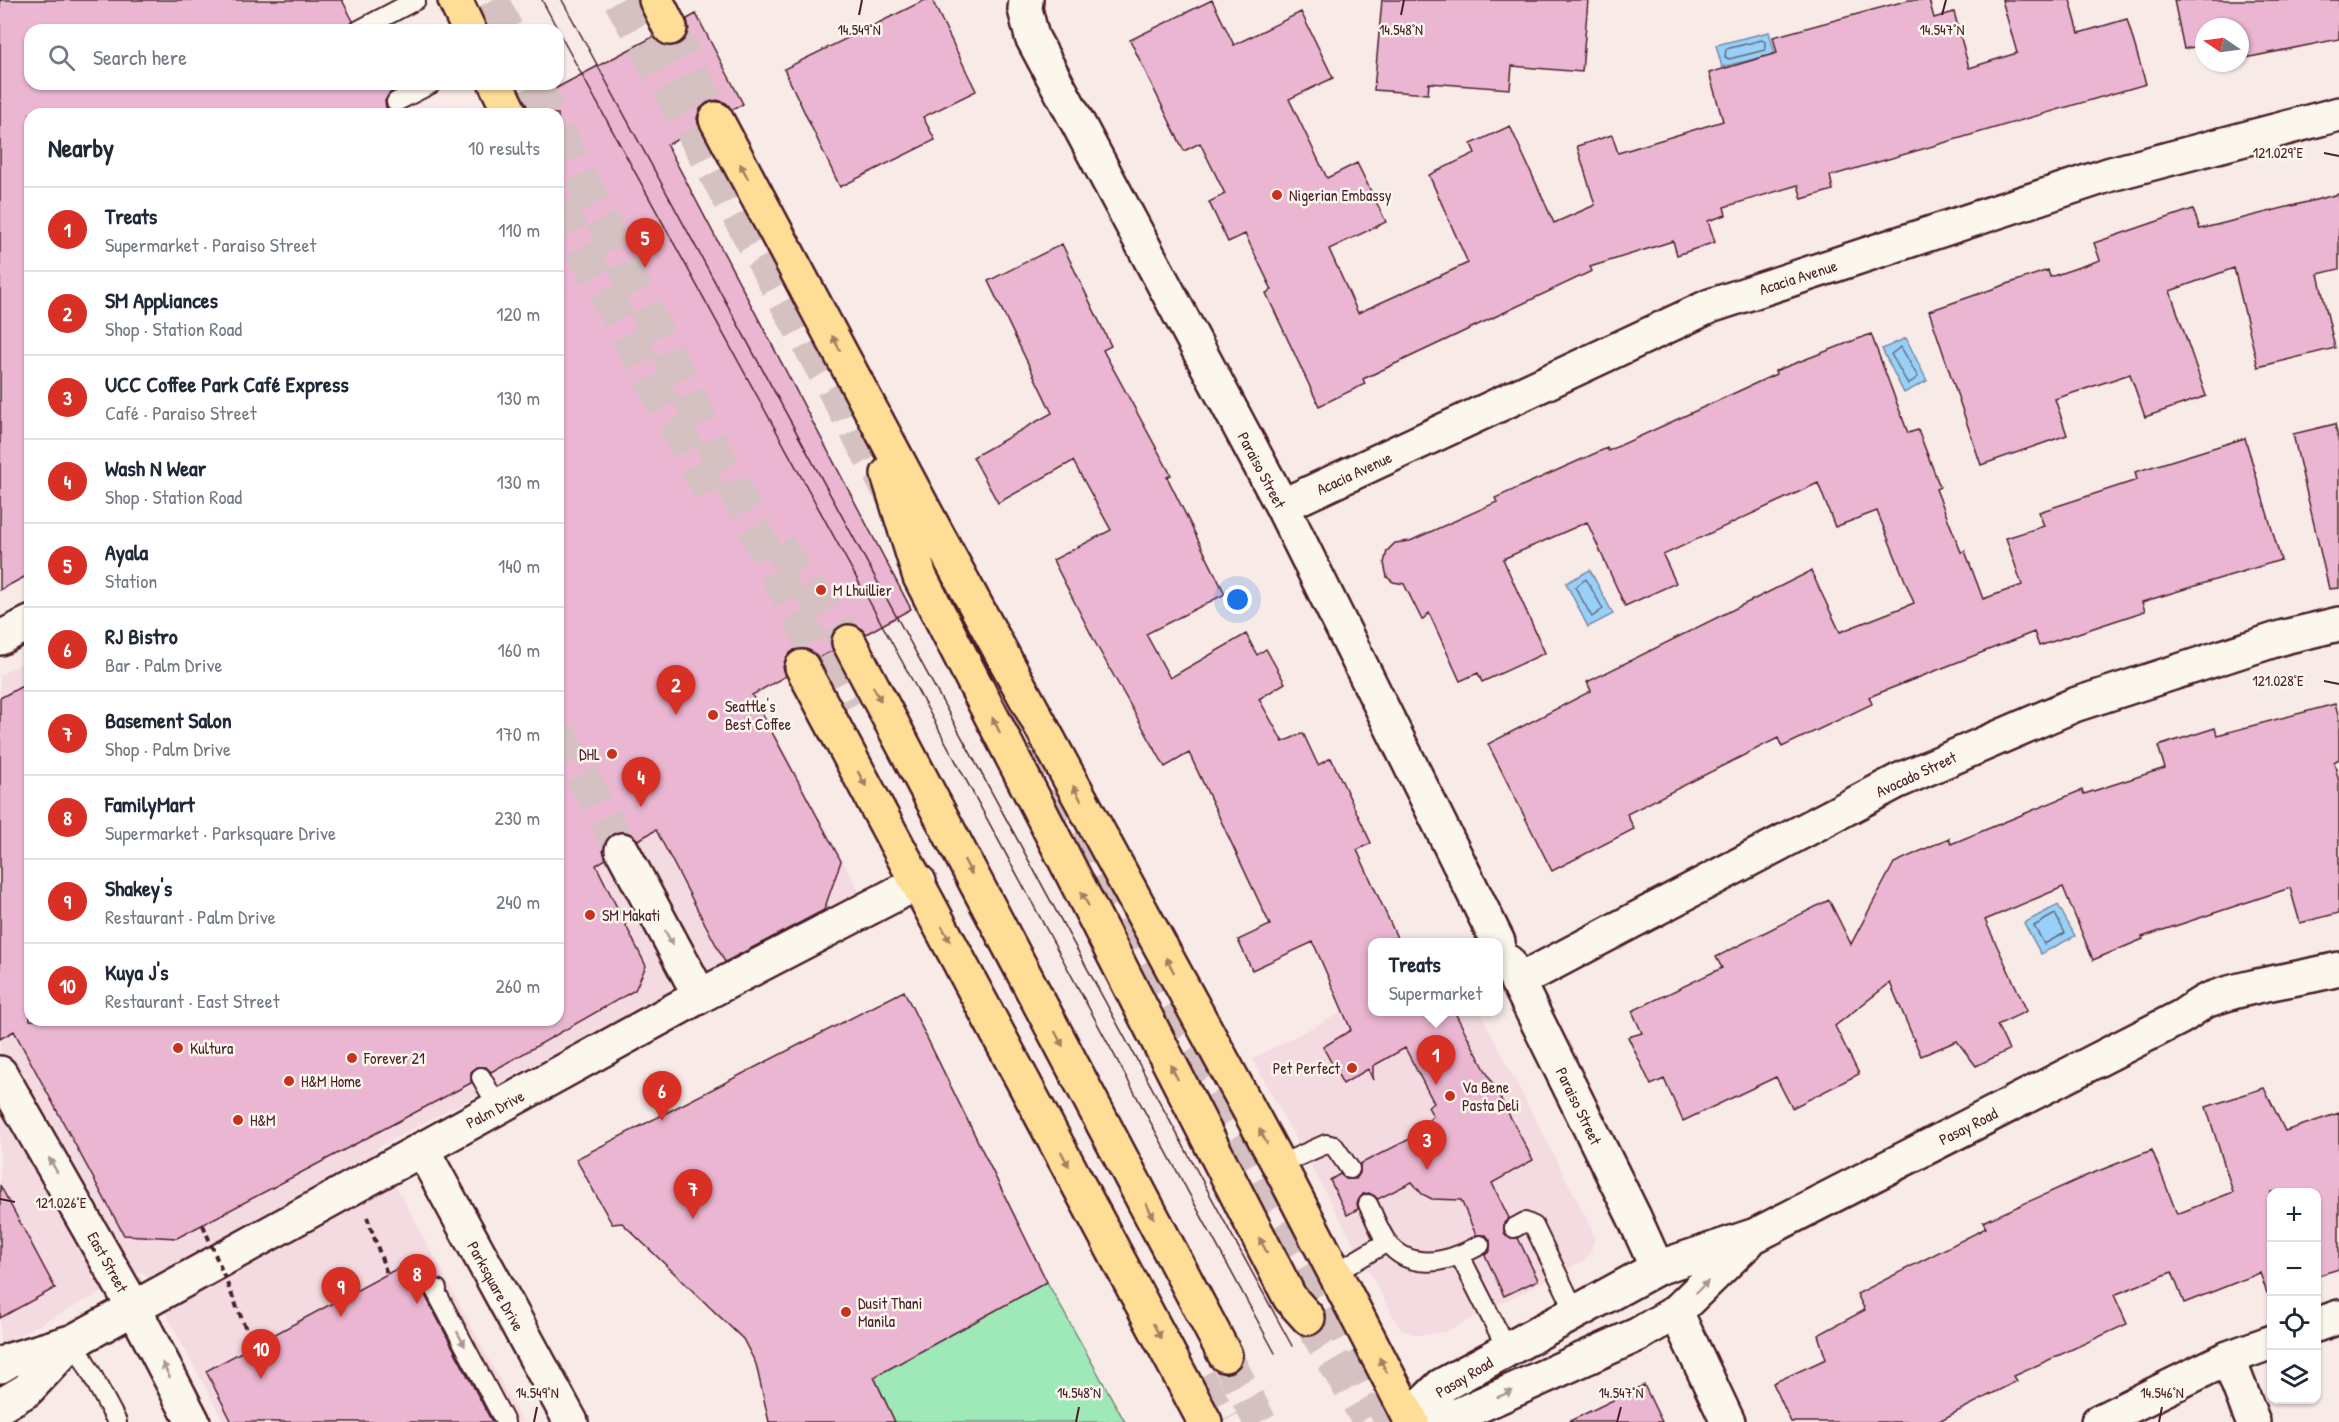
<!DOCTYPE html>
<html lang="en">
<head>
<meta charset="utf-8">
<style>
	:root { --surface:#fff; --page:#f2f2f3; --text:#1f2937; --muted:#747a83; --line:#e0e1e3; --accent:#d93025 }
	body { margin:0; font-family:"Patrick Hand",sans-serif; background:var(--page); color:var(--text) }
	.controls { position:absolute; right:18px; bottom:18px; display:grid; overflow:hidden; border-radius:12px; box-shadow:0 2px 4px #0004 }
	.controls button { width:54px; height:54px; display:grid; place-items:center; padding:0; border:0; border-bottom:2px solid var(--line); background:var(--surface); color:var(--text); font:30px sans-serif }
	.compass { position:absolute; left:2195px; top:18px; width:54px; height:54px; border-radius:50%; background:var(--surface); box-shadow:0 2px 4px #0004; rotate:283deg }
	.you { position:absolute; left:1238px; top:600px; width:21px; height:21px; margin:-15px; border:4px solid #fff; border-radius:50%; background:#1a73e8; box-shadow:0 0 0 9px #1a73e833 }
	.badge { display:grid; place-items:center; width:39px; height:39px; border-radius:50%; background:var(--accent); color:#fff; font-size:20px; font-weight:700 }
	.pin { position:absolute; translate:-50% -50px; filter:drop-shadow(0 2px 3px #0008) }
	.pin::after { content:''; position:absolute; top:32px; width:21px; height:18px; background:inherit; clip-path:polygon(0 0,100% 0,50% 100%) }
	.popup { position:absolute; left:1368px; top:938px; width:135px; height:78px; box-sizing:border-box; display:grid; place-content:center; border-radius:12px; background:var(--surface); filter:drop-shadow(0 2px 4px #0005); font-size:20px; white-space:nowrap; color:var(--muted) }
	.popup b { font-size:22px; color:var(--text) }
	.popup::after { content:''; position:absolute; left:50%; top:100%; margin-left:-12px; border:12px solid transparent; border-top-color:var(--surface) }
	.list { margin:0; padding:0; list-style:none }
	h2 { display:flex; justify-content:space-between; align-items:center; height:78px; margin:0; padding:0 24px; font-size:26px }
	h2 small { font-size:20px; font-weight:400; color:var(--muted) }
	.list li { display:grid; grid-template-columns:39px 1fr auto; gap:18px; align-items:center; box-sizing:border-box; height:84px; padding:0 24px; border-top:2px solid var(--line) }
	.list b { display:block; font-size:22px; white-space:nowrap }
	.list p { margin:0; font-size:20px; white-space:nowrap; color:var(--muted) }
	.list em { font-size:20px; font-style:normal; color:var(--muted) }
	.icon { flex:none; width:33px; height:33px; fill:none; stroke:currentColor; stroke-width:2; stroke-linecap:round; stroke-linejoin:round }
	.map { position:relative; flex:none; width:2339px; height:1422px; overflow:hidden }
	.search { position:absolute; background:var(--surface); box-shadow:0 2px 4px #0004; left:24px; top:24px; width:540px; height:66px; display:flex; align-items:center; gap:15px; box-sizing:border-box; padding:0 21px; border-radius:18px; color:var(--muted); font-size:22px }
	.panel { position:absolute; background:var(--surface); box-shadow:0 2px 4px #0004; left:24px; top:108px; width:540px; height:918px; border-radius:18px }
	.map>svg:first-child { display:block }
	.built { fill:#f4dae1 }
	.green { fill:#9fe9b8; stroke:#748472; stroke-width:1.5 }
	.water { fill:#97d1f7; stroke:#788aa5; stroke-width:1.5 }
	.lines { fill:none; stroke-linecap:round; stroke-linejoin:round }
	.shore { stroke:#69667d; stroke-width:1.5 }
	.building { fill:#ebb6d2; stroke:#4a1f2b; stroke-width:1.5 }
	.minor-tunnel { stroke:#d5c1c1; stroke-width:33; stroke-dasharray:33 16; stroke-linecap:butt }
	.primary-tunnel { stroke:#d5c1c1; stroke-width:33; stroke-dasharray:33 16; stroke-linecap:butt }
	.trunk-tunnel { stroke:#d5c1c1; stroke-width:33; stroke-dasharray:33 16; stroke-linecap:butt }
	.service-casing { stroke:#4a1f2b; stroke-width:22 }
	.minor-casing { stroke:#4a1f2b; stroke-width:38 }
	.tertiary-casing { stroke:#4a1f2b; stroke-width:38 }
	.trunk-casing { stroke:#4a1f2b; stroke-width:38 }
	.path { stroke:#4a1f2b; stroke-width:4; stroke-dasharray:6 4.5; stroke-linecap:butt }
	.service { stroke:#fbf7ec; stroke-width:18 }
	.minor { stroke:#fbf7ec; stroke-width:33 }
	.tertiary { stroke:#fbf7ec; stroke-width:33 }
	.trunk { stroke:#fedd96; stroke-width:33 }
	.tram { stroke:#4a1f2b; stroke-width:1.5 }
	.path-bridge { stroke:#4a1f2b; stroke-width:4; stroke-dasharray:6 4.5; stroke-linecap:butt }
	.oneway { fill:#a47e60 }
	.oneway2 { fill:#ab9695 }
	.ticks { fill:none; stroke:#4a1f2b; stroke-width:2 }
	.poi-dot { fill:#c8321e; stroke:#fbf7ec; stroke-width:2 }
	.labels { text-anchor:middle; stroke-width:5; stroke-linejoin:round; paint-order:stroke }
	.poi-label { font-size:16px; fill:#4a1f2b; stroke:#fbf7ec; text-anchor:start }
	.street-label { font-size:16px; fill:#4a1f2b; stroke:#fbf7ec }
	.ticks-label { font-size:15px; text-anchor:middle; fill:#4a1f2b; stroke:#fbf7ec; stroke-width:5; stroke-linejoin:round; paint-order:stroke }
</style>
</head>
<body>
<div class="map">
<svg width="2339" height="1422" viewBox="0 0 2339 1422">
	<rect width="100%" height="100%" fill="#f8eae7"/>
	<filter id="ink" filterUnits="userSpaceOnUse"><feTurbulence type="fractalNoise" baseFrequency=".0167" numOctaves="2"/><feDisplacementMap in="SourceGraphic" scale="12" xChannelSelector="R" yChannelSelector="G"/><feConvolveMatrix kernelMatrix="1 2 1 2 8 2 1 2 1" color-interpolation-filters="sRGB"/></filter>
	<g filter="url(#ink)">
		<!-- built -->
		<path class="built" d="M591,392L860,893L376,1148L522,1422H224L143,1271L0,1345V675L30,658V1020H558Z
			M1373,996V1012H1480L1592,1229L1594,1238L1591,1252L1583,1261L1445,1332L1418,1335L1401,1330L1252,1059Z"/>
		<!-- green -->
		<path class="green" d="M1047,1282L1125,1422H895L874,1377Z"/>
		<!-- water -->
		<path class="water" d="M1769,32L1775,54L1722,67L1716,45Z
			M1906,338L1927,381L1904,393L1882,349Z
			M1590,570L1613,614L1588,627L1566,583Z
			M2058,905L2075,936L2041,954L2024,923Z"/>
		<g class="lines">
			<!-- shore -->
			<path class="shore" d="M1762,40L1765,42V50L1729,59L1725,57L1726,49Z
				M1901,347L1918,377L1908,384L1891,354Z
				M1586,579L1603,609L1592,617L1575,587Z
				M2055,914L2065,933L2044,944L2034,926Z"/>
		</g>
		<!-- building -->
		<path class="building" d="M0,0H342L353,21L348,30H30V84H386L391,92L385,101L386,108L390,112L402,114H30V574L0,590Z
			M925,0H932L976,91L923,117L935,140L840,187L784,69Z
			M1212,0L1234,45L1301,12L1333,78L1289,99L1327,178L1357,163L1386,222L1329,249L1358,313L1468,263L1429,175L1475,153L1471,144L1510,126L1554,223L1595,205L1577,146L1612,135L1618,153L1723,121L1709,73L1777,53L1773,37L1909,0H1929L1934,18L1954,12L1969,68L2017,53L2002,0H2070L2079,33L2127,19L2146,84L1830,176L1833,190L1802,199L1798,185L1724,207L1726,215L1708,221L1715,242L1677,255L1673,241L1590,267L1592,271L1363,379L1365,384L1319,406L1266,293L1272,290L1245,234L1228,242L1209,202L1225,194L1200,143L1184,151L1130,40Z
			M1382,0H1588L1582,72L1512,66L1510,89L1429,83L1428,94L1374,90Z
			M2174,0H2339V39L2240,59V27H2204V45L2184,49Z
			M696,14L743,104L732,110L726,103L717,100L707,103L700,109L697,118L699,128L667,145L911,609L866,634L859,627L850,623L840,626L834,632L830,641L833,651L819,658L811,651L802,648L794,650L786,658L783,667L786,676L752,695L841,861L824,910L725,962L656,830L638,840L631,834L623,831L614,833L606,841L603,850L606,859L596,865L646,966L635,990L491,1072L486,1067H476L471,1072V1083L177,1238L124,1235L14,1031L0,1039V698L30,682V1020H558V114H529L526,104L653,37L659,43L668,47L679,44L686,38L689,30L687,19Z
			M2339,194V269L2318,274L2335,348L2258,367L2234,268L2170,291L2206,396L2145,417L2130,374L2055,399L2067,435L1981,465L1929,311L2048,270L2050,277L2100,260L2094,243L2193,209L2200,229Z
			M1062,244L1111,346L1103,350L1171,475L1167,477L1225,594L1146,634L1170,678L1246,634L1257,655L1266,649L1285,683L1259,699L1283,742L1303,733L1318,765L1331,758L1371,843L1357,850L1399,942H1373V1011H1454L1533,1160L1492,1183L1509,1218L1504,1223V1233L1509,1238H1518L1538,1280L1504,1296L1485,1255L1490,1251V1240L1486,1235H1476L1461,1200L1432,1199L1422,1194L1412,1182L1378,1199L1369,1193L1363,1194L1357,1203L1358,1209L1347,1215L1330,1180L1340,1174L1346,1179H1356L1360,1173V1164L1414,1137L1433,1116L1428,1107L1434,1103L1405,1048L1373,1066V1080L1368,1069L1343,1084L1323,1047L1351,1030L1313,942L1252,970L1238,940L1270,925L1189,753L1165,767L1097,646L1053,560L1111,530L1073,461L998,503L973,457L1052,413L988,281Z
			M1871,334L1908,433L1918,430L1940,487L1936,489L1961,552L1965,551L1983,599L2022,585L2006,538L2044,526L2039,512L2137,480L2135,472L2245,438L2281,560L2142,602L2145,611L2039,646L2034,632L1869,697L1872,704L1782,747L1778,738L1627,814L1634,829L1552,871L1488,744L1591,691L1587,682L1811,571L1840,632L1914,603L1877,511L1835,527L1818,483L1663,555L1676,583L1625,606L1587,522L1503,559L1545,653L1482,682L1478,673L1460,681L1429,613L1422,620L1404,584L1393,582L1387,577L1384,563L1387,551L1395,543L1410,541L1497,502L1495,498L1607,448L1608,451L1776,374L1775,371Z
			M2335,424L2339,443V588L2329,589L2293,434Z
			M2335,704L2339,719V759L2334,762L2339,782V913L2300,923L2290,888L2142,937L2143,939L2093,960L2063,887L1985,920L2027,1011L1997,1025L2009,1050L1976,1066L1957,1041L1921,1056L1890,983L1835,1026L1859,1074L1792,1108L1776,1077L1683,1121L1664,1079L1651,1085L1628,1037L1642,1033L1632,1011L1722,968L1716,957L1829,900L1851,944L1894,863L1949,838L1951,844L2082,790L2084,794L2165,768L2158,746L2215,728L2217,735Z
			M904,991L1047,1282L874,1377L895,1422H769L756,1364L743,1339L622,1223L612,1224L576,1159Z
			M2264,1088L2285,1131L2339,1113V1269L2316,1276V1192H2271V1291L2267,1293L2260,1273L2184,1303L2172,1272L2114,1295L2127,1324L2014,1376L2017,1381L1937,1422H1791L1773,1383L1826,1359L1818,1335L1865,1310L1857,1294L1986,1228L1983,1222L2088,1175L2152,1150L2177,1214L2233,1192L2206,1107Z
			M0,1185L55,1288L0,1318Z
			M417,1258L429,1281L424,1289L425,1295L492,1422H232L206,1371Z
			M1644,1385L1662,1422H1568Z"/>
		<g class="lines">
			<!-- minor-tunnel -->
			<path class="minor-tunnel" d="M558,731L622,850"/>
			<!-- primary-tunnel -->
			<path class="primary-tunnel" d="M670,28L716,119"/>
			<!-- trunk-tunnel -->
			<path class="trunk-tunnel" d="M492,0L507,30
				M620,0L896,504
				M535,84L550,114
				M558,131L844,710
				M558,204L714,499
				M778,546L849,642
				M958,618L1328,1294L1391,1422
				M1308,1318L1367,1418
				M1225,1355L1260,1422
				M1199,1378L1223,1422"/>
			<!-- service casing -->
			<g class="service-casing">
				<path id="service" d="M359,30L416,0
					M396,102L431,84
					M481,1077L498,1107
					M1279,1165L1326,1144L1334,1146L1350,1169
					M1368,1204C1374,1216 1379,1231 1387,1242C1412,1274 1451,1261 1480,1245
					M1514,1228L1525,1222L1534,1226L1576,1313
					M1460,1256L1508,1351
					M1335,1273L1387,1242
					M437,1289L435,1290L505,1422
					M74,1341L117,1422"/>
			</g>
			<!-- minor casing -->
			<g class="minor-casing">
				<path id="minor" d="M1026,0L1025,9L1032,37L1282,506L1498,942
					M1282,506L1710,306L2111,174L2339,114
					M0,638L30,623
					M622,850L700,996
					M1508,962L1634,1217L1657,1268
					M1517,982L1898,781L2074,705L2284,637L2339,624
					M0,1073L134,1308L193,1422
					M422,1149L571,1422
					M1676,1312L1728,1422
					M2316,1325L2339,1317
					M2228,1358L2253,1422
					M0,1366L10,1360L74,1341L700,996L919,882
					M0,1406L27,1390L72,1342
					M2098,1422L2228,1358L2272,1342"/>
			</g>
			<!-- tertiary casing -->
			<g class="tertiary-casing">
				<path id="tertiary" d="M1409,1417L1441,1386L1657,1268L1756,1235L2181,1017C2189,1012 2199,1004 2208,1000C2251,984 2296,980 2339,969
					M1409,1417L1458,1415L1639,1334L1676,1312L1748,1242"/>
			</g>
			<!-- trunk casing -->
			<g class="trunk-casing">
				<path id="trunk" d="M455,0L469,30
					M656,0L670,28
					M496,84L510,113
					M716,119L938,536L1279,1165L1412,1422
					M888,474L920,577L1290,1298L1308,1318
					M849,642L1225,1355
					M802,667L1205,1422"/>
			</g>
			<!-- path -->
			<path class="path" d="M367,1217L387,1274"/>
			<!-- service -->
			<use href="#service" class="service"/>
			<!-- minor -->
			<use href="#minor" class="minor"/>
			<!-- tertiary -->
			<use href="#tertiary" class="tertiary"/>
			<!-- trunk -->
			<use href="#trunk" class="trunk"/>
			<!-- tram -->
			<path class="tram" d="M542,0L558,30
				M562,0L1292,1346
				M558,31L904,665L1275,1353"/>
			<!-- path-bridge -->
			<path class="path-bridge" d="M203,1225L253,1346"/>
		</g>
		<!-- one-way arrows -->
		<defs><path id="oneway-solid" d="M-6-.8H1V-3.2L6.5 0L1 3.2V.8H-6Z" transform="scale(1.5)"/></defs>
		<g class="oneway">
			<use href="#oneway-solid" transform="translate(744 171) rotate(-118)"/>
			<use href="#oneway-solid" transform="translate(836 343) rotate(-118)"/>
			<use href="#oneway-solid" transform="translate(877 694) rotate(62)"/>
			<use href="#oneway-solid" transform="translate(996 725) rotate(-117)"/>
			<use href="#oneway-solid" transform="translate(862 779) rotate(61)"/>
			<use href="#oneway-solid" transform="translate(1077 793) rotate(-118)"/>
			<use href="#oneway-solid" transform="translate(968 867) rotate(62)"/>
			<use href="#oneway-solid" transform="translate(1085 899) rotate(-117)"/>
			<use href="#oneway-solid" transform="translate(946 934) rotate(62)"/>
			<use href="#oneway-solid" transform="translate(1170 965) rotate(-118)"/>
			<use href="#oneway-solid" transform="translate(1059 1039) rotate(62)"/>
			<use href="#oneway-solid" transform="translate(1174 1072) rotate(-117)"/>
			<use href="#oneway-solid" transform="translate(1263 1136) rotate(-118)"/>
			<use href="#oneway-solid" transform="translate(1065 1159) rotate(62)"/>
			<use href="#oneway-solid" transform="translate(1150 1211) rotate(62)"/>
			<use href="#oneway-solid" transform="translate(1263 1245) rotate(-117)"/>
			<use href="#oneway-solid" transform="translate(1157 1331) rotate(62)"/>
			<use href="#oneway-solid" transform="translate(1383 1365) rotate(-117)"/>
		</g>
		<g class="oneway2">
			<use href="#oneway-solid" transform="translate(669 938) rotate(62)"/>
			<use href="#oneway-solid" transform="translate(53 1165) rotate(-120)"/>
			<use href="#oneway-solid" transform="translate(1702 1287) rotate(-44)"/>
			<use href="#oneway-solid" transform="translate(461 1339) rotate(62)"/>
			<use href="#oneway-solid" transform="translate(166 1370) rotate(-117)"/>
			<use href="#oneway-solid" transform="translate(1505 1394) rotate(-24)"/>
		</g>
	</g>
	<!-- ticks -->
	<path class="ticks" d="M859,15L862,0M1401,15L1404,0M1942,15L1946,0M2324,153L2339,156M2324,681L2339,684M0,1199L15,1202M534,1422L537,1407M1076,1422L1079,1407M1617,1422L1621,1407M2159,1422L2162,1407"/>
	<!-- markers -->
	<g class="poi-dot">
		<circle cx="1277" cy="195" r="6"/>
		<circle cx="821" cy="590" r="6"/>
		<circle cx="713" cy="715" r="6"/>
		<circle cx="612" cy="754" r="6"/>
		<circle cx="590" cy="915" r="6"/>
		<circle cx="178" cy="1048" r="6"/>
		<circle cx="352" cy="1058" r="6"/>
		<circle cx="1352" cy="1068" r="6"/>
		<circle cx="289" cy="1081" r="6"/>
		<circle cx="1450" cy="1096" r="6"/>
		<circle cx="238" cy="1120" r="6"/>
		<circle cx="846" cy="1312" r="6"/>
	</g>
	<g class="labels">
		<!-- poi labels -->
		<g class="poi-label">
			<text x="1289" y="201">Nigerian Embassy</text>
			<text x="833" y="596">M Lhuillier</text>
			<text x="725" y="712">Seattle's<tspan x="725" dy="18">Best Coffee</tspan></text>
			<text x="600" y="760" text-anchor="end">DHL</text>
			<text x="602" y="921">SM Makati</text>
			<text x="190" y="1054">Kultura</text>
			<text x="364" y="1064">Forever 21</text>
			<text x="1340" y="1074" text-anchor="end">Pet Perfect</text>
			<text x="301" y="1087">H&amp;M Home</text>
			<text x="1462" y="1093">Va Bene<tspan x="1462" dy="18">Pasta Deli</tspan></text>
			<text x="250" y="1126">H&amp;M</text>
			<text x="858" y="1309">Dusit Thani<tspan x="858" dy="18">Manila</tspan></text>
		</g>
		<!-- street labels -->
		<g class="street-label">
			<text transform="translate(1798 277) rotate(-18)" y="6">Acacia Avenue</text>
			<text transform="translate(1262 470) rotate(62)" y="6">Paraiso Street</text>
			<text transform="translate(1354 473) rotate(-25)" y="6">Acacia Avenue</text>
			<text transform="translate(1916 774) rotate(-25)" y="6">Avocado Street</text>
			<text transform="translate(1579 1106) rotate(64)" y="6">Paraiso Street</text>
			<text transform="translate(495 1109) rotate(-28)" y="6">Palm Drive</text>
			<text transform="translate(1968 1126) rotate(-27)" y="6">Pasay Road</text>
			<text transform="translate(108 1262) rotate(61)" y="6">East Street</text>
			<text transform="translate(496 1286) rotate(61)" y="6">Parksquare Drive</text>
			<text transform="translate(1464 1377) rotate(-31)" y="6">Pasay Road</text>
		</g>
	</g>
	<g class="ticks-label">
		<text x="859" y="35">14.549°N</text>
		<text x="1401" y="35">14.548°N</text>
		<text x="1942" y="35">14.547°N</text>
		<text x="2278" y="158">121.029°E</text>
		<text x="2278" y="686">121.028°E</text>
		<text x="61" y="1208">121.026°E</text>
		<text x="537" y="1398">14.549°N</text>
		<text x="1079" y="1398">14.548°N</text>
		<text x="1621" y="1398">14.547°N</text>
		<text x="2162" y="1398">14.546°N</text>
	</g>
</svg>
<div class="controls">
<button>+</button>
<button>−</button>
<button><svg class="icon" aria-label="locate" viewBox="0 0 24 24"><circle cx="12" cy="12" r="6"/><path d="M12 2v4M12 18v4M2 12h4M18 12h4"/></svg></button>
<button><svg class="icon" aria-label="layers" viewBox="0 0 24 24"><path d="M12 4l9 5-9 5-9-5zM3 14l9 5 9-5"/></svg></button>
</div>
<svg class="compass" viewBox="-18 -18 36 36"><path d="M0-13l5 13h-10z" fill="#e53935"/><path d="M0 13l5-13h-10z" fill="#747a83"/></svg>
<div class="you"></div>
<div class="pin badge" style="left:1436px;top:1085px">1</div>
<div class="popup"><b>Treats</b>Supermarket</div>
<div class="pin badge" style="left:676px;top:715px">2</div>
<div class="pin badge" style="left:1427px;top:1170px">3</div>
<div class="pin badge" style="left:641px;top:807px">4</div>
<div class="pin badge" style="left:645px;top:268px">5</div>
<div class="pin badge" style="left:662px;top:1121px">6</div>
<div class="pin badge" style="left:693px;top:1219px">7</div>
<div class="pin badge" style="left:417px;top:1304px">8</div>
<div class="pin badge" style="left:341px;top:1317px">9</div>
<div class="pin badge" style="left:261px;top:1379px">10</div>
<div class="search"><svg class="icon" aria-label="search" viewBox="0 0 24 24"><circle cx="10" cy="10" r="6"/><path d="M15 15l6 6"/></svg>Search here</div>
<section class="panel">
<h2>Nearby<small>10 results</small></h2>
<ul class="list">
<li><span class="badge">1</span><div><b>Treats</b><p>Supermarket · Paraiso Street</p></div><em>110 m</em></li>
<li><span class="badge">2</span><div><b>SM Appliances</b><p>Shop · Station Road</p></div><em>120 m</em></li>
<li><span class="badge">3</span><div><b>UCC Coffee Park Café Express</b><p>Café · Paraiso Street</p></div><em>130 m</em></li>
<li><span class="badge">4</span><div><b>Wash N Wear</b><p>Shop · Station Road</p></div><em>130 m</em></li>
<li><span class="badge">5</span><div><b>Ayala</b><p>Station</p></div><em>140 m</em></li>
<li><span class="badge">6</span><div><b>RJ Bistro</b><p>Bar · Palm Drive</p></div><em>160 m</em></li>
<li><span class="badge">7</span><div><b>Basement Salon</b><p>Shop · Palm Drive</p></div><em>170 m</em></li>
<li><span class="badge">8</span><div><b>FamilyMart</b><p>Supermarket · Parksquare Drive</p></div><em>230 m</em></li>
<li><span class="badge">9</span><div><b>Shakey's</b><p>Restaurant · Palm Drive</p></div><em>240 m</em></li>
<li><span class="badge">10</span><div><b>Kuya J's</b><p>Restaurant · East Street</p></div><em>260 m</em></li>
</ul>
</section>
</div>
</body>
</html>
